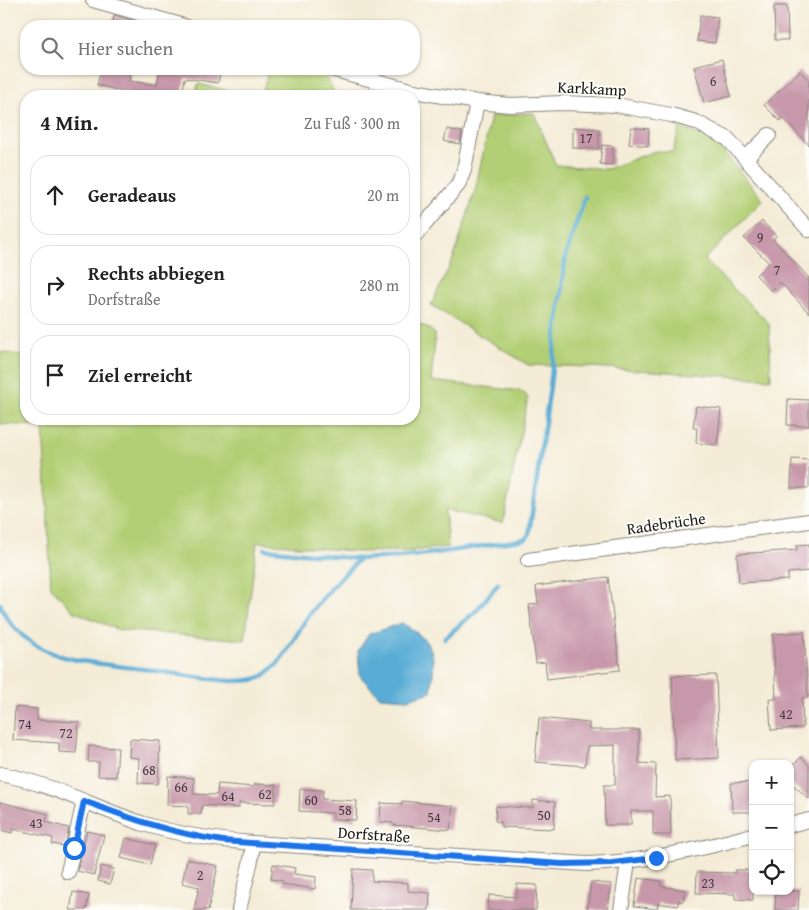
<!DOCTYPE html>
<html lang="de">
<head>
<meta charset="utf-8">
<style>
	:root { --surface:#fff; --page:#f2f2f2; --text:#222; --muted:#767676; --line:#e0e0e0 }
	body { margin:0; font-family:"Gentium Book Plus",serif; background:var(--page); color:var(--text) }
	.controls { position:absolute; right:15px; bottom:15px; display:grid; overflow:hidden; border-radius:10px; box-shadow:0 1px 4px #0004 }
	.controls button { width:45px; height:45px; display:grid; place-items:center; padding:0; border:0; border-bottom:1px solid var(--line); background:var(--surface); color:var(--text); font:25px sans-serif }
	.stop { position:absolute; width:15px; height:15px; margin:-11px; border:4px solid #1a73e8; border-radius:50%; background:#fff }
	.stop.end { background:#1a73e8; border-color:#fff; box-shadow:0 1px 5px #0008 }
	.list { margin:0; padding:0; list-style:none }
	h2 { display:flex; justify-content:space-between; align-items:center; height:65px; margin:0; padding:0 20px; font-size:21px }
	h2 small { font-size:16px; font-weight:400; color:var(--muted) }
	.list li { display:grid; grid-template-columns:32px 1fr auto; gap:15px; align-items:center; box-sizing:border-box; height:80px; margin:0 10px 10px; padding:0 10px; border:1px solid var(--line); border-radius:20px }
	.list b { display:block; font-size:19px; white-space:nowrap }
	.list p { margin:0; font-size:16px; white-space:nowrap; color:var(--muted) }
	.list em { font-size:16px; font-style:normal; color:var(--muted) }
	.icon { flex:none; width:28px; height:28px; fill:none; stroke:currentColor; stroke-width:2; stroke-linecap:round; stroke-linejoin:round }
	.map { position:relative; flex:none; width:809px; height:910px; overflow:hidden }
	.search { position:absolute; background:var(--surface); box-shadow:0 1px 4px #0004; left:20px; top:20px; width:400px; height:55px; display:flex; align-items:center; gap:12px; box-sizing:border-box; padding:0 18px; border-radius:20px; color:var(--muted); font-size:19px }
	.panel { position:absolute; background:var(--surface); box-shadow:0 1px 4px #0004; left:20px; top:90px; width:400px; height:335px; border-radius:20px }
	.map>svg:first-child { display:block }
	.green { fill:#b2cf75; stroke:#677648 }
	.water { fill:#59acd5; stroke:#3a6478 }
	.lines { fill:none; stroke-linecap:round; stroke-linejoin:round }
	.stream { stroke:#59acd5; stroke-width:4.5 }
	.building { fill:#c798aa }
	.minor-casing { stroke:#88847a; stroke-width:16 }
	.minor { stroke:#fff; stroke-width:14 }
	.route { stroke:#1a73e8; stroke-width:6 }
	.labels { text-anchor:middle; stroke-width:4; stroke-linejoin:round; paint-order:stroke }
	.number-label { font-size:14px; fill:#473b40 }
	.street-label { font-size:16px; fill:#1c1c1c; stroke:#fdfcf7 }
</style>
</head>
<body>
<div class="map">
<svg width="809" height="910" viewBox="0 0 809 910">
	<rect width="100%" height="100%" fill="#fdfcf7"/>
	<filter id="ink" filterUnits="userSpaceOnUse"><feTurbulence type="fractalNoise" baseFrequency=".02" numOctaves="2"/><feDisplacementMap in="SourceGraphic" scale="10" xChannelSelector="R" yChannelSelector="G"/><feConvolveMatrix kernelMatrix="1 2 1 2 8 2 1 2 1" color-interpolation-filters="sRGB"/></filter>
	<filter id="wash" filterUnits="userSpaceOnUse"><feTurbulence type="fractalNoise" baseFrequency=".0096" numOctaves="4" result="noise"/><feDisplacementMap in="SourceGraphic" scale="20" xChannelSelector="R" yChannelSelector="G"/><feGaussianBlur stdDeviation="1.12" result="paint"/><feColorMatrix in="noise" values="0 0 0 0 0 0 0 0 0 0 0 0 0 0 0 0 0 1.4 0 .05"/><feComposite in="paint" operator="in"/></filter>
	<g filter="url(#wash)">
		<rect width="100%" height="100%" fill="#f4ecd7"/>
		<!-- green -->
		<path class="green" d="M269,69H314L324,72L336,96H261Z
			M198,84L254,96H195Z
			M534,113L556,165L607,169L655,151L673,152L680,127L704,137L722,150L763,200L704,260L769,323L771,379L591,367L528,365L431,305L454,257L475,191L491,116Z
			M414,323L427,327L434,333L435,341L431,381L522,391L528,398L503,523L445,510L448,547L411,551L359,552L257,542L245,640L119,630L73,611L51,587L43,426L0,424V352L26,356V419H414Z"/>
		<!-- water -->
		<path class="water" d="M402,623C436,643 436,654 431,692L408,699L380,697L360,676L358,651L369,634Z"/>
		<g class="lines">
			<!-- stream -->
			<path class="stream" d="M265,549L359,559
				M0,604C7,623 24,640 43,649C71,663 112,665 143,669C173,673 204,680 234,681C243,681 255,681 263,676C284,663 295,635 309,615C323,595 342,577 359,559C416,558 471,548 526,539L529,534L549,394L566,254L585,197
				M445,638L476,611L498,584"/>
		</g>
		<g id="blocks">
			<!-- building -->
			<path class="building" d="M774,6H787L788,40H775Z
				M114,15L146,24V26H112Z
				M700,15L718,17L715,43L697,41Z
				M722,59L731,96L704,103L694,66Z
				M101,69H132L129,81L157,85L160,69H221L218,83L185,78L182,96H140L97,85Z
				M800,71L809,80V145L783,118L780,121L764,105Z
				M573,127L599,129V149L573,148Z
				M631,127L649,129L648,146L629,144Z
				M447,129L462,132L460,144L444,141Z
				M602,145L613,146L612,165L600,164Z
				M762,221L776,236L773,239L809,278V313L780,282L771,291L756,275L769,263L744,238Z
				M788,399L809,400V426L787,425Z
				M696,406L721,409L717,445L696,443L697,428H693Z
				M792,459L809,460V488H791Z
				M809,544V571L788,573V580L739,583L737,554L797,550V545Z
				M608,577L620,670L547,679L545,662L536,663L529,605L538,604L536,586Z
				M804,632L808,697L802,698L803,728L771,730L769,699H776L773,634Z
				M716,675L719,758L675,760L672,676Z
				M15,707L37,709V720L79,722L76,753L59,752V743L13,740Z
				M539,718L589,723V730H639V763L656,764L655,797L670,796L671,835H653V811H631V825H605L604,785H615V745L587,746L585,766L535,762Z
				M130,739L160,741L158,784L138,783L139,758L129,757Z
				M89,746L118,748L116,777L98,776L99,762H88Z
				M801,757L809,765V799L790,782V768Z
				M168,776L194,778L193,794L217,795L218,784L254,787L255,784L276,785L275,804L239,803V808L202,805L201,814H188V806L167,805Z
				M753,782V812H732L731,783Z
				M300,789L323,790L322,799L357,801L356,820L333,819V813L299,811Z
				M533,800L555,802L554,829L501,827V822L495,821L496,806L533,808Z
				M402,801L453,806L450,830L393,825V823L380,822L381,803L402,804Z
				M0,802L48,814L46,822L69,828L65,846L52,844L53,838L13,829L12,833L0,830Z
				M87,831L104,835L94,875L77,871Z
				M126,838L155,845L150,865L121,858Z
				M187,859L218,866L208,910H194L199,887L182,883Z
				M273,864L295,868L294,874L316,877L315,889L282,884L283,881L271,879Z
				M101,866L114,869L110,884L98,881Z
				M353,869L372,870V881L408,883V891L430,893L429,910H351Z
				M735,870H753V900L735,899V894L696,893L697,872L735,873Z
				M638,878L661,881L660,886L685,890L683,901H678V906L658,903L657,909L634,906Z
				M591,882L611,884L608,910H587Z
				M517,884L537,885L536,910H488L489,895L517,897Z
				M776,891H799L798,910H775Z
				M73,892L89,895L86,910H70Z"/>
		</g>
	</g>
	<g filter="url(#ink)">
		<use href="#blocks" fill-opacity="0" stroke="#88847a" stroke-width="1"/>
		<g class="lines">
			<!-- minor casing -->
			<g class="minor-casing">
				<path id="minor" d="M93,0L184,26
					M331,69L414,91L477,102L510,105L563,103L616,105L671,115L696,122L728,139L809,230
					M746,158L769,135
					M414,237L458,185L464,170L477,102
					M528,560L809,521
					M0,774C50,783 95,808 144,824C179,835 216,840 253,843L587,864C644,862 698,850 753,835
					M790,825L809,820
					M68,872L84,801
					M239,910L251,860L253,843
					M621,910L628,862"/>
			</g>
			<!-- minor -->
			<use href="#minor" class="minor"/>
		</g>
	</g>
	<g class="lines" filter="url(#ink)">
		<!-- route -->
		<path class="route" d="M74,848L84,801C131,819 172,833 223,841L562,864L612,863L656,858"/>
	</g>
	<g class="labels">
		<!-- number labels -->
		<g class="number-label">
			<text x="713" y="86">6</text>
			<text x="586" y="143">17</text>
			<text x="760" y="242">9</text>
			<text x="777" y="275">7</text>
			<text x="786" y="719">42</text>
			<text x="25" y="729">74</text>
			<text x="66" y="738">72</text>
			<text x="149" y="775">68</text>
			<text x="181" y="792">66</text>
			<text x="265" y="799">62</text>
			<text x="228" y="801">64</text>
			<text x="311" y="805">60</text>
			<text x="345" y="815">58</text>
			<text x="544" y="820">50</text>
			<text x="434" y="822">54</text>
			<text x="36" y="828">43</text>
			<text x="200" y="880">2</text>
			<text x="708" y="888">23</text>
		</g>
		<!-- street labels -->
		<g class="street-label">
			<text transform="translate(592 88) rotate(3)" y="6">Karkkamp</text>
			<text transform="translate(666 523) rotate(-8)" y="6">Radebrüche</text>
			<text transform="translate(374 834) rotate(4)" y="6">Dorfstraße</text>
		</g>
	</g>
</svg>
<div class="controls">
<button>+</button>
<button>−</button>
<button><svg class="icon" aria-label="locate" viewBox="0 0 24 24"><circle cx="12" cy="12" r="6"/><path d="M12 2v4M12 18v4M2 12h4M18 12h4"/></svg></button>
</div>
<div class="stop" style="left:74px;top:848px"></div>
<div class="stop end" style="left:656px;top:858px"></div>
<div class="search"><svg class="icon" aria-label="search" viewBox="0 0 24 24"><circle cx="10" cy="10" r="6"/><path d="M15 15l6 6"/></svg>Hier suchen</div>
<section class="panel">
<h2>4 Min.<small>Zu Fuß · 300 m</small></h2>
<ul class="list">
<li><svg class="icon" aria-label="ahead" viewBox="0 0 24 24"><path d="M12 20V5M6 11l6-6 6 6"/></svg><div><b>Geradeaus</b></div><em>20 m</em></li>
<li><svg class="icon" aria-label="right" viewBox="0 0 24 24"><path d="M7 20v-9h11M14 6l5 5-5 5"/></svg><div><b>Rechts abbiegen</b><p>Dorfstraße</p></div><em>280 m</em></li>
<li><svg class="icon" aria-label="arrive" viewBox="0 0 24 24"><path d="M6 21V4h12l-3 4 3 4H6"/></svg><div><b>Ziel erreicht</b></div></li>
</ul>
</section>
</div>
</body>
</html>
